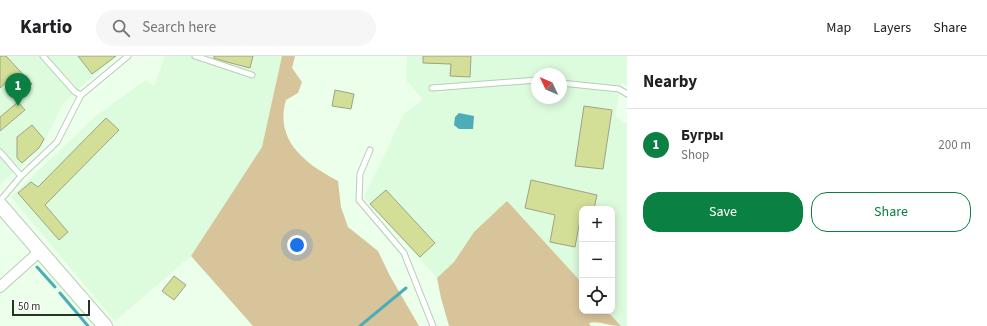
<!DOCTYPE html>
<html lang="en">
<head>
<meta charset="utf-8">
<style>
	:root { --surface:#fff; --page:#f6f6f6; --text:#202124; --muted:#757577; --line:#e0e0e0; --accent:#0b8043 }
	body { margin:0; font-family:"Source Sans 3",sans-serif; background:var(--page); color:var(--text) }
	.controls { position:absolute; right:12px; bottom:12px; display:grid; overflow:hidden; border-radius:8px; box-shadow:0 2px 10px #0003 }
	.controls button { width:36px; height:36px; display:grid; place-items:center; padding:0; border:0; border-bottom:1px solid var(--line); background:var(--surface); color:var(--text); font:20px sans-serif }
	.compass { position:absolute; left:531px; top:12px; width:36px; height:36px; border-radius:50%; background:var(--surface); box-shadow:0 2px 10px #0003; rotate:314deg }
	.scale { position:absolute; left:12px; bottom:10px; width:78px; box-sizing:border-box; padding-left:4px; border:2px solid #293229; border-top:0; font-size:11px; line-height:14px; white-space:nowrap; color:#293229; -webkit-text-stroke:3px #fff; paint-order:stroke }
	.you { position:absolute; left:297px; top:189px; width:14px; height:14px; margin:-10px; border:3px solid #fff; border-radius:50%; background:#1a73e8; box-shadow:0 0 0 6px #1a73e833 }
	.badge { display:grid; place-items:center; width:26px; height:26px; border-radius:50%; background:var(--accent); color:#fff; font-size:13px; font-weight:700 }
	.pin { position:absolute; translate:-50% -33px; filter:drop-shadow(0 1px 2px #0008) }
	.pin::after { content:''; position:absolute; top:21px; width:14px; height:12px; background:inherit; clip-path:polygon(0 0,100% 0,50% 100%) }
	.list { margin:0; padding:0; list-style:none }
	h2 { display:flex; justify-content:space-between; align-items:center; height:52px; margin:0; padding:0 16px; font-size:17px }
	h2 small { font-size:13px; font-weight:400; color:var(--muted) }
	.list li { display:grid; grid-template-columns:26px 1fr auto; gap:12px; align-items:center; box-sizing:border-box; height:72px; padding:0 16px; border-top:1px solid var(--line) }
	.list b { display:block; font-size:15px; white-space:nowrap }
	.list p { margin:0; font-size:13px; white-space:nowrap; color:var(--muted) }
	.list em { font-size:13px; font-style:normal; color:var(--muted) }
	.actions { display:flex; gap:8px; padding:12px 16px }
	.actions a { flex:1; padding:9px 0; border:1px solid var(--accent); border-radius:16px; text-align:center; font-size:14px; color:var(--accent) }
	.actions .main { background:var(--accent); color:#fff }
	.icon { flex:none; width:22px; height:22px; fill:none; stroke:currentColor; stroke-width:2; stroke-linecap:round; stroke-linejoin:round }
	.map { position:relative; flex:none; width:627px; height:270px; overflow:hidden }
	header { display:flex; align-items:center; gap:24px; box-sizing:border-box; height:56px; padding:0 20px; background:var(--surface); border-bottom:1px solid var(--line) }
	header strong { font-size:19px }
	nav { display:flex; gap:22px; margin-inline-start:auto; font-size:14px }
	.search { width:280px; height:36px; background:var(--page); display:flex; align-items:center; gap:10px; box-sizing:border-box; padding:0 14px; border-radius:22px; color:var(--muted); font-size:15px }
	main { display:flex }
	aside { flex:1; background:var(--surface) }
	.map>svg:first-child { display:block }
	.built { fill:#ddfbdd; fill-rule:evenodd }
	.green { fill:#d8c49b }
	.water { fill:#4cadb9 }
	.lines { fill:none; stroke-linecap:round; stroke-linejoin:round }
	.stream { stroke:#4cadb9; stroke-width:3 }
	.building { fill:#d3de97; stroke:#9fa386 }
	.service-casing { stroke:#b6ceb7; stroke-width:7 }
	.minor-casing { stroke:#b6ceb7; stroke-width:12 }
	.secondary-casing { stroke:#b6ceb7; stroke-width:16 }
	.service { stroke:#fff; stroke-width:5 }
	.minor { stroke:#fff; stroke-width:10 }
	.secondary { stroke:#fff; stroke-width:14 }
</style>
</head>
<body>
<header>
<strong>Kartio</strong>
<div class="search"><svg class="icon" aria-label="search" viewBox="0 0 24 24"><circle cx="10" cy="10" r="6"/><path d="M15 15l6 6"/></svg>Search here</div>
<nav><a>Map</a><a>Layers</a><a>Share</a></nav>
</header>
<main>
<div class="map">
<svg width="627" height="270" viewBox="0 0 627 270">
	<rect width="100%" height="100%" fill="#ebffeb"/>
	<!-- built -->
	<path class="built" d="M0,0H117L75,36L62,49L43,88L0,129Z
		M165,0H282L262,91L191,200L115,265L11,141L96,60L146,24L154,30Z
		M407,0H627V30L621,26L615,60L627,68V270H621L607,255H612V153H582V228L474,176L454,206L437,222L364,141L404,58L423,44L406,24ZM537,18H561V42H537Z"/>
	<!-- green -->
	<path class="green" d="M282,0H295L292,12L302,26L298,37L286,44C274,85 306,108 338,125L341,151L348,171L378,195L390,220L419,270H253L191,200L262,91Z
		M507,145L582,227V255H607L621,270C609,270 598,264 589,267L591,270H449L441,242L437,222L454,206L474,176Z"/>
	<!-- water -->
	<path class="water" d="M459,57L474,60L473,73H459L454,69L455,61Z"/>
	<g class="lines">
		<!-- stream -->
		<path class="stream" d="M37,211L55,231
			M60,237L88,270
			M360,270L406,232"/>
	</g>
	<!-- building -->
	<path class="building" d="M0,0H6L32,28L22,37L10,23L0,32Z
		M78,0H116L92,18Z
		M214,0H253L250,12L227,6L214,2Z
		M423,0H471L470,21L450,20L451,8L423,7Z
		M335,34L354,38L351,53L332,50Z
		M18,46L25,54L0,75V61Z
		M584,50L612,54L603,113L575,110Z
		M106,62L119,74L45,149L68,176L59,184L18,137L31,126L38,131Z
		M32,69L44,83L39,92L22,107L17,102V81Z
		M531,124L597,139L594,153H582V165L580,164L575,191L550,186L555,159L525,152Z
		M386,134L435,187L420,201L370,148Z
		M174,220L186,229L174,244L162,235Z"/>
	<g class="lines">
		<!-- service casing -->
		<g class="service-casing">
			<path id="service" d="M43,0L75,36L81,39
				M195,0L252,19
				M561,27L619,33L627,38
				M432,32L537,24
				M370,94L360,118L359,144L404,197L433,270
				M0,96L21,120
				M0,145L21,120L57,86L81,39L128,0"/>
		</g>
		<!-- minor casing -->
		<g class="minor-casing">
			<path id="minor" d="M0,231L40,195"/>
		</g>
		<!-- secondary casing -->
		<g class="secondary-casing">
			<path id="secondary" d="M0,149L105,270"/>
		</g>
		<!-- service -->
		<use href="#service" class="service"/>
		<!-- minor -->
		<use href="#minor" class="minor"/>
		<!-- secondary -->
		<use href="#secondary" class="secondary"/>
	</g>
</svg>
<div class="controls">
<button>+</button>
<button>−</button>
<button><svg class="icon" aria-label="locate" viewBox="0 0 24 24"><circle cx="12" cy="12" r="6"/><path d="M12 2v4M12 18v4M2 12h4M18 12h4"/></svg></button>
</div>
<svg class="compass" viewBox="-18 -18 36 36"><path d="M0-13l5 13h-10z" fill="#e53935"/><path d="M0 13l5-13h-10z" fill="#757577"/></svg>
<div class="scale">50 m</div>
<div class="you"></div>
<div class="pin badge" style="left:18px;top:50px">1</div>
</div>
<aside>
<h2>Nearby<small></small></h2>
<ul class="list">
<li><span class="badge">1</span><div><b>Бугры</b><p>Shop</p></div><em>200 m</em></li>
</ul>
<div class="actions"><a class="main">Save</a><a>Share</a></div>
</aside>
</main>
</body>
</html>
